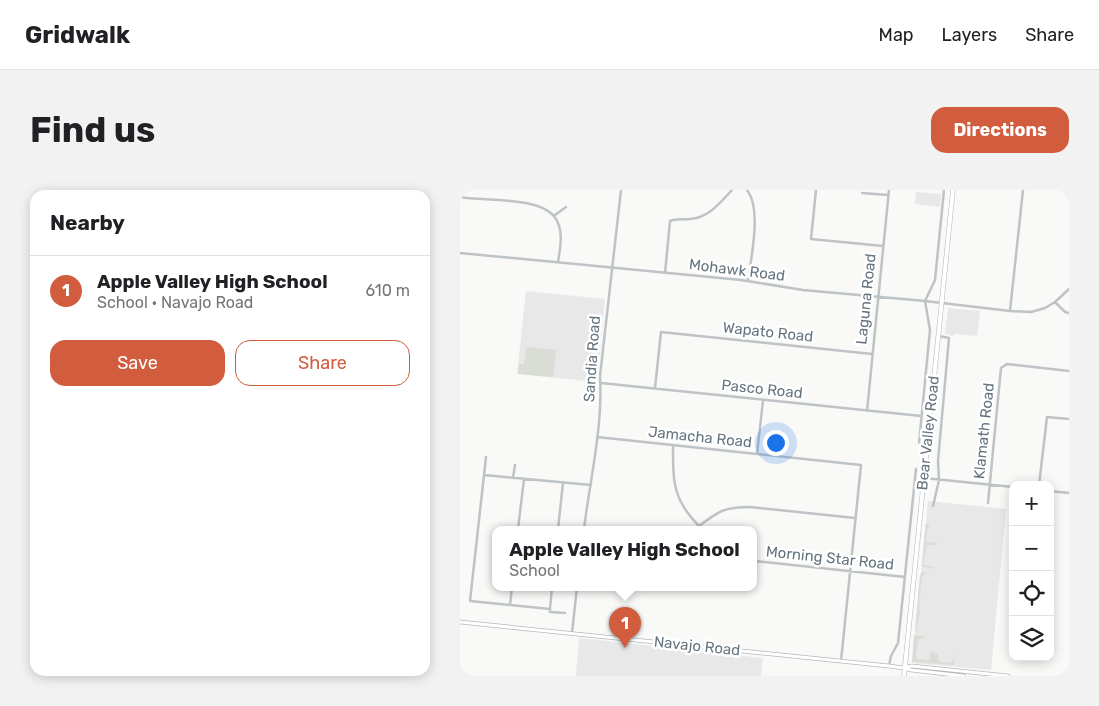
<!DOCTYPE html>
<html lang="en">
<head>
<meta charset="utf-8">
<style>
	:root { --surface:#fff; --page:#f2f2f2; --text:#202124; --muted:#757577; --line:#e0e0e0; --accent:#d25d3e }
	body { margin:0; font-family:Rubik,sans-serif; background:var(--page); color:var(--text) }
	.controls { position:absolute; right:15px; bottom:15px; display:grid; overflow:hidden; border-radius:10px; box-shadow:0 2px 12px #0003 }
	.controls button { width:45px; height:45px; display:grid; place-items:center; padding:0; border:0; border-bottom:1px solid var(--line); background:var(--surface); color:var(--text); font:25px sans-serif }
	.you { position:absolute; left:315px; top:252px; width:18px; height:18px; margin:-12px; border:4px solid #fff; border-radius:50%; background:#1a73e8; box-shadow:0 0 0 8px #1a73e833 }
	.badge { display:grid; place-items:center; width:32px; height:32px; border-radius:50%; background:var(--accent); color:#fff; font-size:16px; font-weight:700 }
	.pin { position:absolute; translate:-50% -41px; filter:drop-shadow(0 1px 2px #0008) }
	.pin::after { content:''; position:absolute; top:26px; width:18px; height:15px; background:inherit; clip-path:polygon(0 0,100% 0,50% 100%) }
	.popup { position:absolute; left:32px; top:336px; width:265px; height:65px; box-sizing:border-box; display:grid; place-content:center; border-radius:10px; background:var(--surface); filter:drop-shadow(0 1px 4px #0005); font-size:16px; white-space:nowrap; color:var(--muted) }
	.popup b { font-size:19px; color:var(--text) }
	.popup::after { content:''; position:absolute; left:50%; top:100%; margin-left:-10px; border:10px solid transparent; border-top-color:var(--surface) }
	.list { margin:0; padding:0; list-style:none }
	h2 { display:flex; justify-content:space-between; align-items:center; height:65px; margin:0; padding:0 20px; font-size:21px }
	h2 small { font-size:16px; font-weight:400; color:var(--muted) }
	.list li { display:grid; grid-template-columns:32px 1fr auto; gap:15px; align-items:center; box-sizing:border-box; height:70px; padding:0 20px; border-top:1px solid var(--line) }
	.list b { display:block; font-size:19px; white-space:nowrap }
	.list p { margin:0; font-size:16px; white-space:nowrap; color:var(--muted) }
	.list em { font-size:16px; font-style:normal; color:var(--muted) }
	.actions { display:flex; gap:10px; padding:15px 20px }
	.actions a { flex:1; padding:11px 0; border:1px solid var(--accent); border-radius:15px; text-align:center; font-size:18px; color:var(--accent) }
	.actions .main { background:var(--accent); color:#fff }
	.icon { flex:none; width:28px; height:28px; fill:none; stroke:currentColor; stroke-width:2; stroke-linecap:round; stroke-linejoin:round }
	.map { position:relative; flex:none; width:609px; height:486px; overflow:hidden; border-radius:15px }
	header { display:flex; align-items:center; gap:30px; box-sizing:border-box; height:70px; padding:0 25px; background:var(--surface); border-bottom:1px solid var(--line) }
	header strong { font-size:24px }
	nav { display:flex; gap:28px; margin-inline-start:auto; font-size:18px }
	.intro { display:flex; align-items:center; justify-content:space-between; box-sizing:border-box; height:120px; padding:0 30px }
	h1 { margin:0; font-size:35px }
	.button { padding:12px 22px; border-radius:15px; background:var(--accent); color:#fff; font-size:18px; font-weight:700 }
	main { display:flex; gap:30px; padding:0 30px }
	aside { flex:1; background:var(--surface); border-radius:15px; box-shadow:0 2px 12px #0003 }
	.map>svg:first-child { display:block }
	.built { fill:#e7e8e7 }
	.green { fill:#d9ddd6 }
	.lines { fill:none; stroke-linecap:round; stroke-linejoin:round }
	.secondary-casing { stroke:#b3b9bd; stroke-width:4.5 }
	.primary-casing { stroke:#b2b7bb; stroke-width:5 }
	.street { stroke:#bec3c6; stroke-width:2.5 }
	.secondary { stroke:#fff; stroke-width:3 }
	.primary { stroke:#fff; stroke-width:4 }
	.labels { text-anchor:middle; stroke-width:5; stroke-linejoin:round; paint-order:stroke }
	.street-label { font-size:15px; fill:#66757f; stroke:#fff }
</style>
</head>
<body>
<header>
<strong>Gridwalk</strong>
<nav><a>Map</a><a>Layers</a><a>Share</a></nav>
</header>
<div class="intro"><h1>Find us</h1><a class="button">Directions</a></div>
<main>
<aside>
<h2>Nearby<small></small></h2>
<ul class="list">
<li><span class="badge">1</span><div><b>Apple Valley High School</b><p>School · Navajo Road</p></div><em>610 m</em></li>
</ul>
<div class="actions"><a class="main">Save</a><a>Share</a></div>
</aside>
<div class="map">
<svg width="609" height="486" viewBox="0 0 609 486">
	<rect width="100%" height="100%" fill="#f9f9f7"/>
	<!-- built -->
	<path class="built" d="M456,2L481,4L480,17L455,14Z
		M66,101L145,109L137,192L57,184Z
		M488,118L520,121L517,146L495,144L492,146L485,143Z
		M468,311L546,319L531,480L452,473Z
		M119,448L303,468L301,486H116Z"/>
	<!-- green -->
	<path class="green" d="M66,157L96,160L93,187L58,184L59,174H64Z
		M467,334H470L467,340L466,352L477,353L475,355H467L463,375L474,377L475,374L474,378L462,377V375L465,340H466L465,335Z
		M462,382L475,383H465L464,386H462L459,415L460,416L458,419L460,422L456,441H455L460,385Z
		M454,445L468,447L458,449L456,466L457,469L468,470L470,469L471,462H473L478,465V469L480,472L489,473L493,471L495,465L494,475L452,472Z"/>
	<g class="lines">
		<!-- secondary casing -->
		<g class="secondary-casing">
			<path id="secondary" d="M0,432L429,476L444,478L451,480L504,486
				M445,477L452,476L548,486"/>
		</g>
		<!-- primary casing -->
		<g class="primary-casing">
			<path id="primary" d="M444,486L493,0"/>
		</g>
		<!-- street -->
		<path class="street" d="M287,0C302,19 291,68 288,91
			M356,0L351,49L423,56
			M402,3L428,5
			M0,7C25,12 88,5 98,33C103,45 100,59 98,72
			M95,25L106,17
			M0,63L281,90L343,100L465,111L550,121L571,122L585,118L595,112L609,99
			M205,83L210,31C217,28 223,30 230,29C248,28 260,13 272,0
			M595,112L605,122L609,123
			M550,121L563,0
			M141,193L461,226
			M195,198L201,142L412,164
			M407,221L429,0
			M137,247L401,275L381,471
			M459,253L470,140L465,111L475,90L484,0
			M213,256C213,294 213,311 242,339
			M297,264L303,211
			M24,285L26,267
			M53,288L55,275
			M464,288L553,297
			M579,295L587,227L609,229
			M590,301L609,303
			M528,313L541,178L547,174L609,181
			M473,316L479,290L478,271L489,148L479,146
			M239,336C259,321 264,317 290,317L395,328
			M58,339L64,289
			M98,339L103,293
			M124,339C130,289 143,238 140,186L161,0
			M294,371L445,387
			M50,415L52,397
			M90,419L92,397
			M105,423L90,422V419L10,411L24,285L131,295
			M112,443L117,397
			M429,476L431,466L438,453L456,279"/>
		<!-- secondary -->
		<use href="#secondary" class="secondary"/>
		<!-- primary -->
		<use href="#primary" class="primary"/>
	</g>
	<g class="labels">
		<!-- street labels -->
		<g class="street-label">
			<text transform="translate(277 80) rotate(7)" y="5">Mohawk Road</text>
			<text transform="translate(406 109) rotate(-84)" y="5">Laguna Road</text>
			<text transform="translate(308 142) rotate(6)" y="5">Wapato Road</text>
			<text transform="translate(132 169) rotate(-86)" y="5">Sandia Road</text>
			<text transform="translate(302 199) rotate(6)" y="5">Pasco Road</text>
			<text transform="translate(524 241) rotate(-84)" y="5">Klamath Road</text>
			<text transform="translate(468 243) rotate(-84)" y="5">Bear Valley Road</text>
			<text transform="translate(240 247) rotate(6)" y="5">Jamacha Road</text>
			<text transform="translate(370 368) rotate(6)" y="5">Morning Star Road</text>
			<text transform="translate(237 456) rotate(6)" y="5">Navajo Road</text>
		</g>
	</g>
</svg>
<div class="controls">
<button>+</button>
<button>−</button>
<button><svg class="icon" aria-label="locate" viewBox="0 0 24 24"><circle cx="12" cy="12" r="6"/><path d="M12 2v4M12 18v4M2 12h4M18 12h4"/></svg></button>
<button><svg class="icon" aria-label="layers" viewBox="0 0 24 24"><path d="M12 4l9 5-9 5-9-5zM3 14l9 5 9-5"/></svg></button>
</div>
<div class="you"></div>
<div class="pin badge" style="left:165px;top:458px">1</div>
<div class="popup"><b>Apple Valley High School</b>School</div>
</div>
</main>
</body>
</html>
